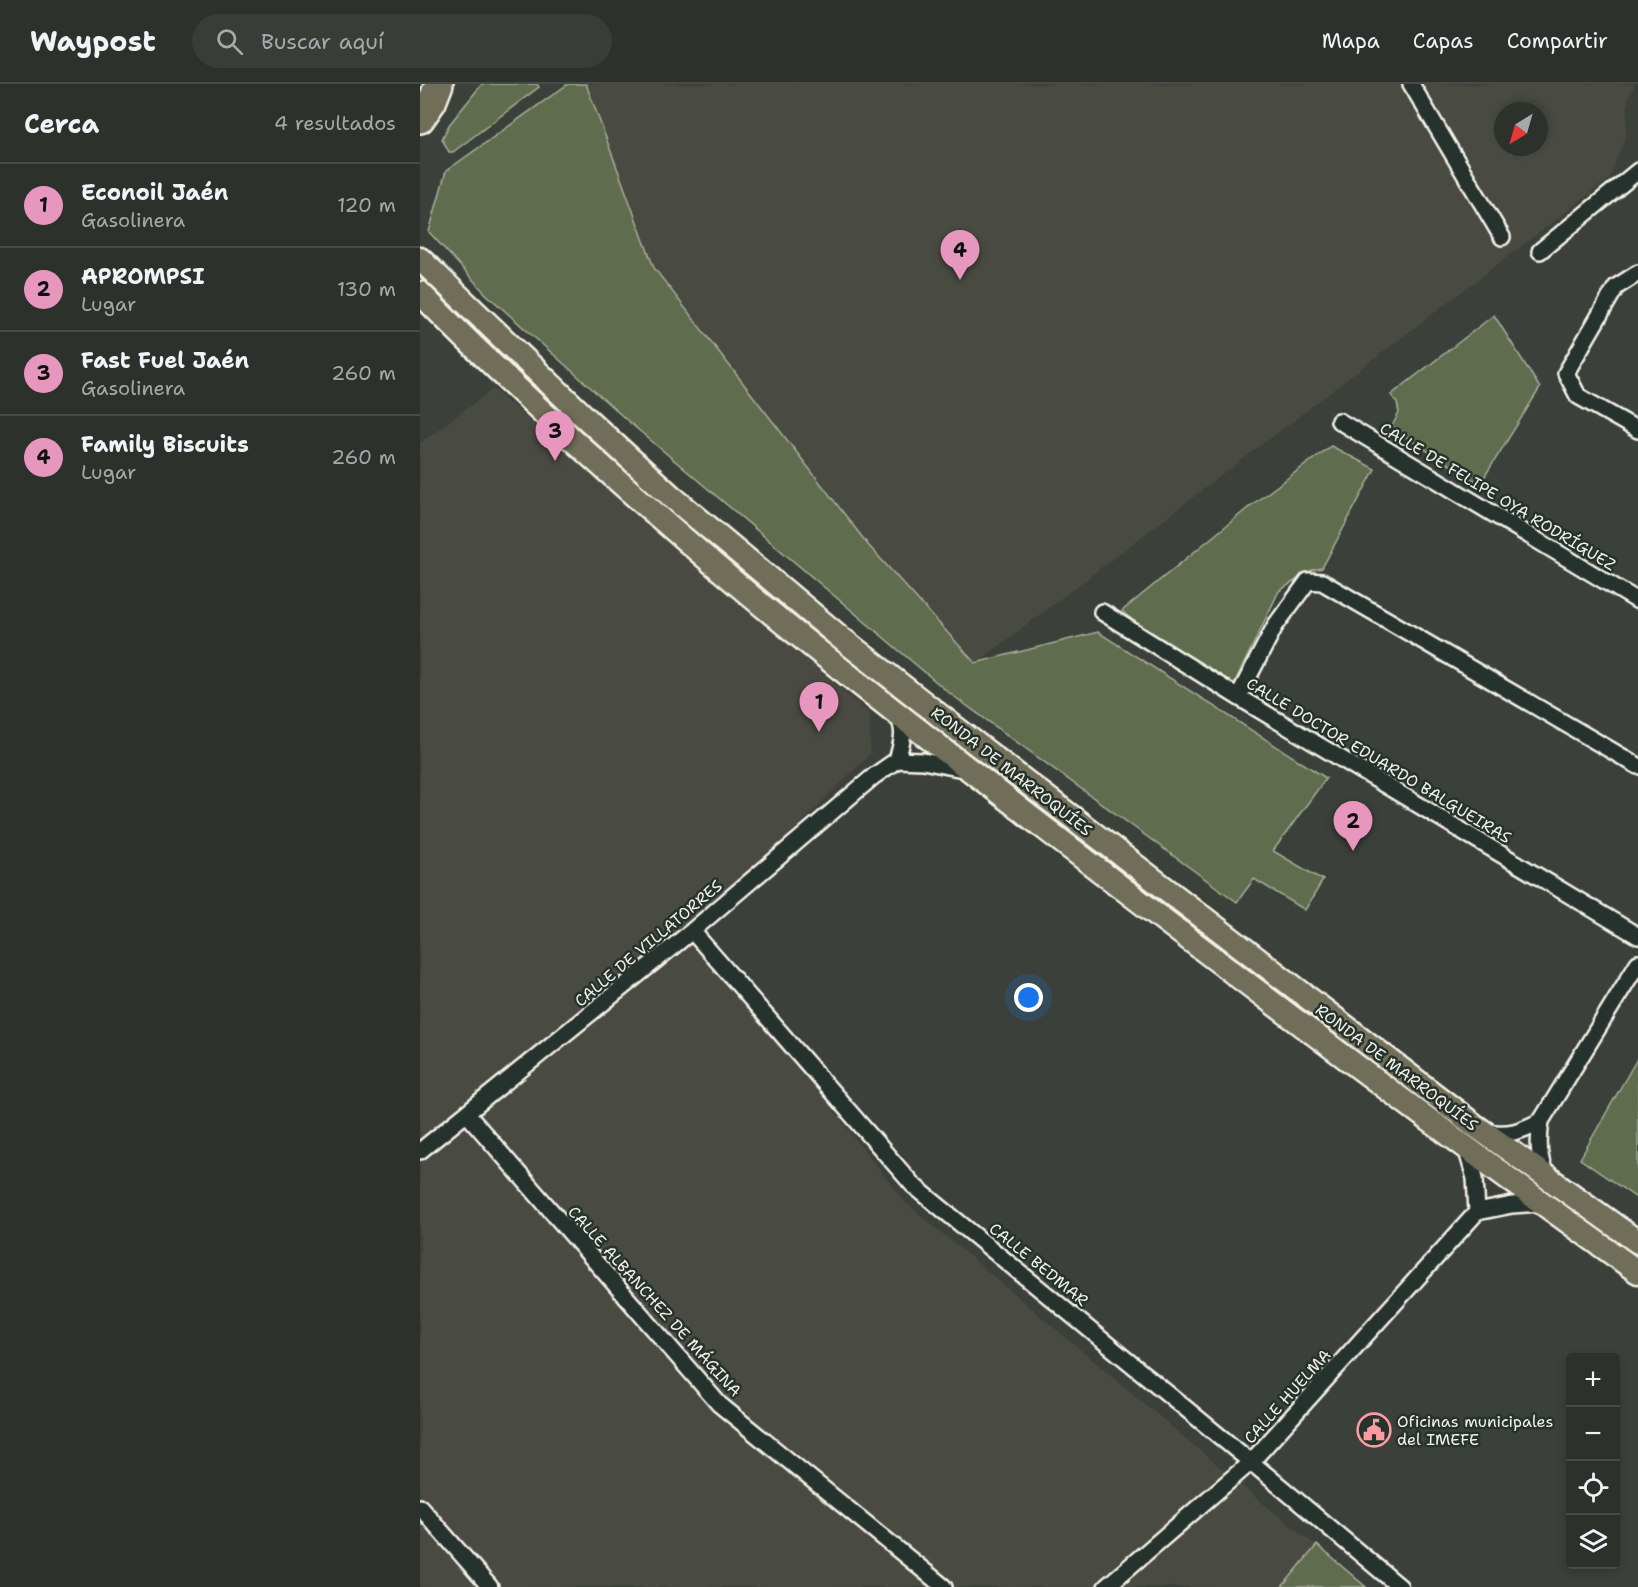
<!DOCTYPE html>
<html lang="es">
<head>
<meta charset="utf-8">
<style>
	:root { --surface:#2c312c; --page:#383d38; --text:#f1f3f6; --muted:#a6a9a9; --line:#484c48; --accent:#e797bd }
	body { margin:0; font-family:"Shantell Sans",sans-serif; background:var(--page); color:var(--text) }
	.controls { position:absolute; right:18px; bottom:18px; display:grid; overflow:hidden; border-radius:6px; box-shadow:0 3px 9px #0003 }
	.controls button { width:54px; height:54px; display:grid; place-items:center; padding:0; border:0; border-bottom:2px solid var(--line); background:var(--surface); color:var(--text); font:30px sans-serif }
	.compass { position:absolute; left:1074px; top:18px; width:54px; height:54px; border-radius:50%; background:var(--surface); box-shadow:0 3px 9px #0003; rotate:217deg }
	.you { position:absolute; left:609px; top:914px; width:21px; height:21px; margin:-15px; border:4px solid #fff; border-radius:50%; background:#1a73e8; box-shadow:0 0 0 9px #1a73e833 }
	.badge { display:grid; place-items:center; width:39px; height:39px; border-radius:50%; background:var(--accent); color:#111; font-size:20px; font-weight:700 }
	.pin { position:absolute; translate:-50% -50px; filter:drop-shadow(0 2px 3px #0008) }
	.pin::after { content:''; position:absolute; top:32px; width:21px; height:18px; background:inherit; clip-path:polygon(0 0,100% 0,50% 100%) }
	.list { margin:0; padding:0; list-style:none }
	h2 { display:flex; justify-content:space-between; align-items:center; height:78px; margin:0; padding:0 24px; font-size:26px }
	h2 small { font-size:20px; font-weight:400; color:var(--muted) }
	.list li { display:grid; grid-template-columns:39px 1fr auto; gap:18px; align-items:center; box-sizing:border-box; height:84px; padding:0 24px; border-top:2px solid var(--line) }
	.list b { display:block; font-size:22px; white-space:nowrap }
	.list p { margin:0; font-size:20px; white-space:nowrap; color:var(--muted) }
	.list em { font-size:20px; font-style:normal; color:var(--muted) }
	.icon { flex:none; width:33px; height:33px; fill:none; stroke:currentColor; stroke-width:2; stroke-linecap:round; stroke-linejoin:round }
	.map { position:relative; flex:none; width:1218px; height:1503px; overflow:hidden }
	header { display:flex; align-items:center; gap:36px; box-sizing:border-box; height:84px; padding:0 30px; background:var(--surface); border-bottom:2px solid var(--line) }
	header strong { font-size:28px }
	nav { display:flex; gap:33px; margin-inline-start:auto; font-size:21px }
	.search { width:420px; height:54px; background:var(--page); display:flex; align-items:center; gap:15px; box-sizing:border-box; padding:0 21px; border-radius:33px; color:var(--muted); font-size:22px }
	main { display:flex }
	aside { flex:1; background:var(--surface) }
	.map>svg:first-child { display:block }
	.built { fill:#4a4b43; fill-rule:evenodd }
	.green { fill:#5f6c4e; stroke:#aaae9b; stroke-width:1.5 }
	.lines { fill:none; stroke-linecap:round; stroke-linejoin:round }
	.street-casing { stroke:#f4f1e8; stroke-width:20 }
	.primary-casing { stroke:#f4f1e8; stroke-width:27 }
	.highway-casing { stroke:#f4f1e8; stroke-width:32 }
	.street { stroke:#26332d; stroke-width:15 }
	.primary { stroke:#706e59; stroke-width:22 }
	.highway { stroke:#706e59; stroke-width:27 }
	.labels { text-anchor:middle; stroke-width:5; stroke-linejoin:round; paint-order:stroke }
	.street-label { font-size:16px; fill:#f4f1e8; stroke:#26332d }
	.poi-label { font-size:16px; fill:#f4f1e8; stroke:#26332d; text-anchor:start }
</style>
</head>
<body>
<header>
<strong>Waypost</strong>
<div class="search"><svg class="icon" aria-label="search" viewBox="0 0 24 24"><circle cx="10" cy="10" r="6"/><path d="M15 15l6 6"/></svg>Buscar aquí</div>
<nav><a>Mapa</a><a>Capas</a><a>Compartir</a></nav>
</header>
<main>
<aside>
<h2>Cerca<small>4 resultados</small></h2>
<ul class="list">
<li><span class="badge">1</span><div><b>Econoil Jaén</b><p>Gasolinera</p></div><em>120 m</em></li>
<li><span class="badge">2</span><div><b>APROMPSI</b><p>Lugar</p></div><em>130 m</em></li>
<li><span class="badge">3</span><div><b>Fast Fuel Jaén</b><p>Gasolinera</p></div><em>260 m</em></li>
<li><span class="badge">4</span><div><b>Family Biscuits</b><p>Lugar</p></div><em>260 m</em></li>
</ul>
</aside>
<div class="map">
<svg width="1218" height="1503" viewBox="0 0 1218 1503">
	<rect width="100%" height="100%" fill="#3b413a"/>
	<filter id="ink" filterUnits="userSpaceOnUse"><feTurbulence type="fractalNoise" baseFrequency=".0167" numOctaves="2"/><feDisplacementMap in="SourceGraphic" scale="12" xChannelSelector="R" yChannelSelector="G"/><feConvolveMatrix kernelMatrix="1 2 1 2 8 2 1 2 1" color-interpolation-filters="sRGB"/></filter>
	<g filter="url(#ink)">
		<!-- built -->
		<path class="built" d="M166,0H1215L1208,13L1206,51L1189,95L555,580L535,561L449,462L234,184ZM1083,27H1119V63H1083Z
			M73,305L450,630V670L273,847L485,1118L841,1418L948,1503H0V359Z"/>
		<!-- green -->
		<path class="green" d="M62,0H117L119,3L33,68H29L22,55L29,41Z
			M148,0H166L234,184L449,462L555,579L678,548L906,694L853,767L903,796L885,826L834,795L817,818L528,608L209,338L66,210L9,148L26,87Z
			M1074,231L1120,304L1060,400L971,344L979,329L977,319L971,311Z
			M911,362L955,385L902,484L892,486L859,507L813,602L730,551L702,527L834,419Z
			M1218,973V1115L1160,1075Z
			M897,1461L946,1503H862Z"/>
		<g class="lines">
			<!-- street casing -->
			<g class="street-casing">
				<path id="street" d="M991,0L1082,153
					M1120,167L1218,87
					M1218,189L1196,203L1146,289L1158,312L1218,346
					M919,337L1218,517
					M682,528L818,613L1218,852
					M818,613L855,542L888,497L902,498L1218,682
					M476,630C487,645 482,659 477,676
					M272,847L493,1101L831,1378L980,1503
					M47,1030L299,1320L524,1503
					M1067,1048C1089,1052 1101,1047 1121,1037
					M0,1067L272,847L454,692L477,676L503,677L543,685
					M1047,1067L1055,1094L1057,1128
					M1127,1093C1118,1075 1118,1057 1121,1037L1218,879
					M1057,1128L1092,1121L1119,1119
					M0,1423L70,1503
					M686,1503L831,1378L1057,1128"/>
			</g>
			<!-- primary casing -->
			<g class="primary-casing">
				<path id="primary" d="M0,175L169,337L251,412L421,554L537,645L1054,1041L1218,1158
					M0,209C105,316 216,415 331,512C422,589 520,662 614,736C813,890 1013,1042 1218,1188"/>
			</g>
			<!-- highway casing -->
			<g class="highway-casing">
				<path id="highway" d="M0,35L12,18L19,0"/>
			</g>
			<!-- street -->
			<use href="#street" class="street"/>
			<!-- primary -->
			<use href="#primary" class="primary"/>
			<!-- highway -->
			<use href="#highway" class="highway"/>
		</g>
	</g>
	<!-- icons -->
	<defs>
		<g id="civic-ring" transform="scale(1.725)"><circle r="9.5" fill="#26332d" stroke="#ff9aa2" stroke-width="1.5"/><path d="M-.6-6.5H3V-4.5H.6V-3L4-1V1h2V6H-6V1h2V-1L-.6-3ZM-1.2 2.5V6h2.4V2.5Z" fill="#ff9aa2"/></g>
	</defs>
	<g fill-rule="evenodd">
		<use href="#civic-ring" x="954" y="1346"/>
	</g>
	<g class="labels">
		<!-- street labels -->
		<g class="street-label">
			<text transform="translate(1078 412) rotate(31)" y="6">CALLE DE FELIPE OYA RODRÍGUEZ</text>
			<text transform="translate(959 676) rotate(31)" y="6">CALLE DOCTOR EDUARDO BALGUEIRAS</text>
			<text transform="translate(592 687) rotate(38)" y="6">RONDA DE MARROQUÍES</text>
			<text transform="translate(228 859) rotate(-40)" y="6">CALLE DE VILLATORRES</text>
			<text transform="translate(977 983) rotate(37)" y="6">RONDA DE MARROQUÍES</text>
			<text transform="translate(619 1180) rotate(39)" y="6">CALLE BEDMAR</text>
			<text transform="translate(235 1217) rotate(48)" y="6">CALLE ALBANCHEZ DE MÁGINA</text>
			<text transform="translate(867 1312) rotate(-48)" y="6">CALLE HUELMA</text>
		</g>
		<!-- poi labels -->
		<g class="poi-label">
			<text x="977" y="1343">Oficinas municipales<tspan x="977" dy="18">del IMEFE</tspan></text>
		</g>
	</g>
</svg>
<div class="controls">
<button>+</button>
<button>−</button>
<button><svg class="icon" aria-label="locate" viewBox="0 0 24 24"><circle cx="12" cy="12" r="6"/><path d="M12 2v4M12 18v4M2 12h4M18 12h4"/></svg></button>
<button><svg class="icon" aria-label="layers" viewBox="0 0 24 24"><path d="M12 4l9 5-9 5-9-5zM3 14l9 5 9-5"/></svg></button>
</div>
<svg class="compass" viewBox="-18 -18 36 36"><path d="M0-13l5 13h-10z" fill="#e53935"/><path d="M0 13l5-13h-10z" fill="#a6a9a9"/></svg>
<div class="you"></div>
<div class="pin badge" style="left:399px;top:648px">1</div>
<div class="pin badge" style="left:933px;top:767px">2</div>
<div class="pin badge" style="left:135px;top:377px">3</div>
<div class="pin badge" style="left:540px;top:196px">4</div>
</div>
</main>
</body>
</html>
